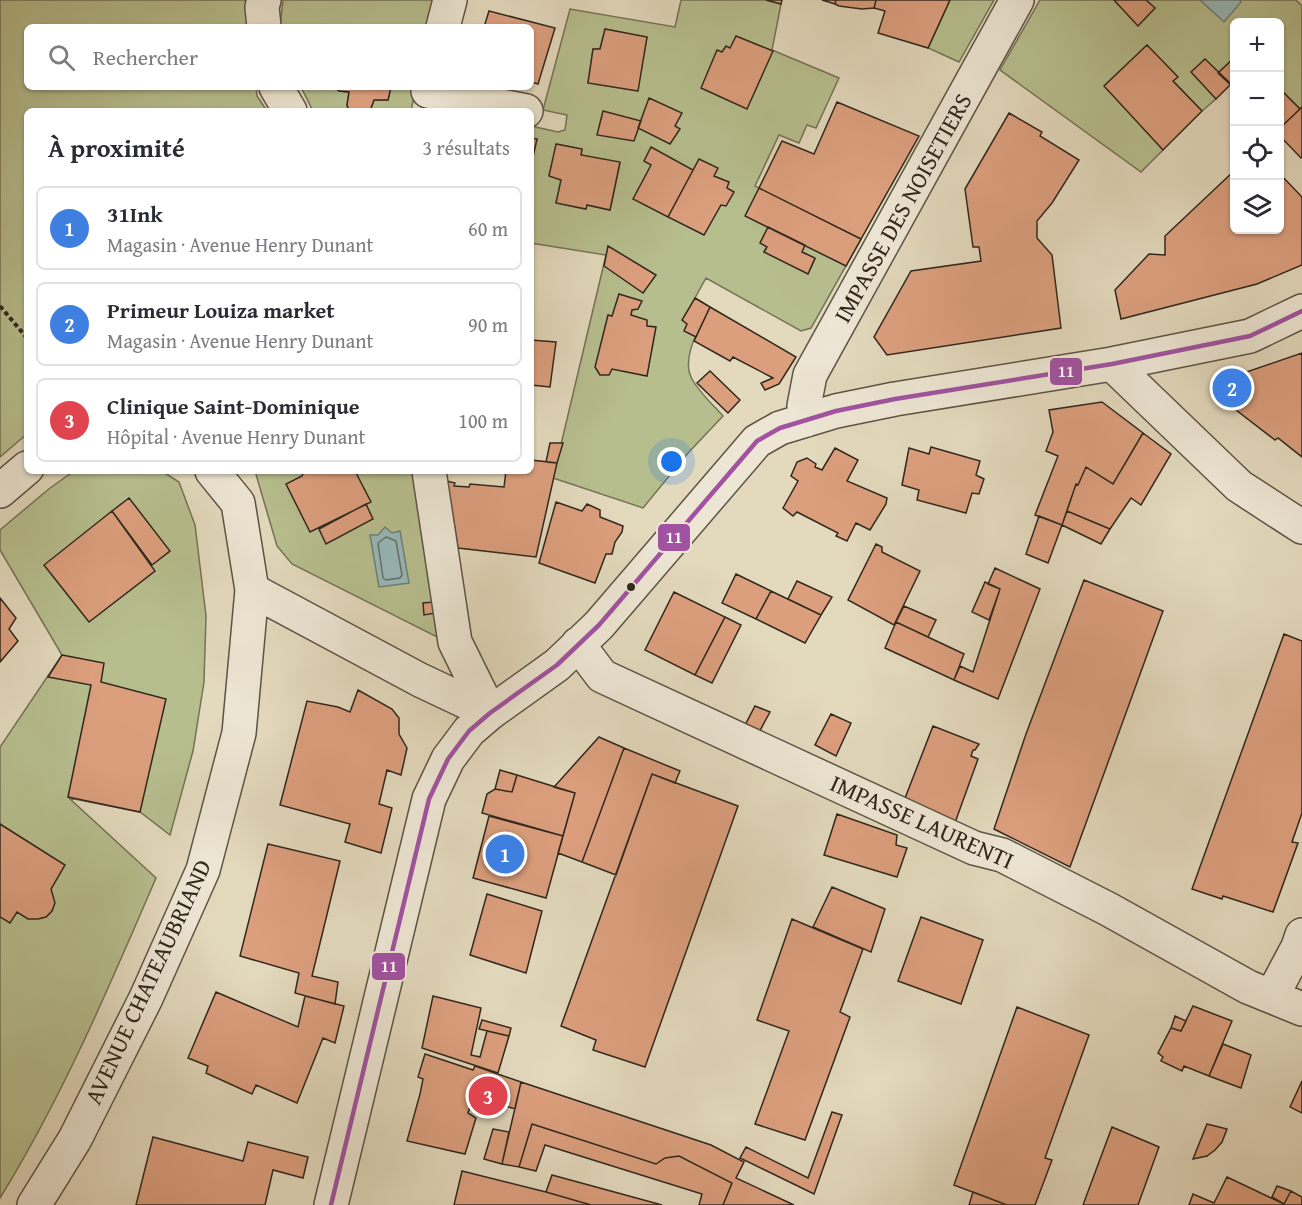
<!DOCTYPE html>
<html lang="fr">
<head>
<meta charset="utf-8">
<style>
	:root { --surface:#fff; --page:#f7f7f7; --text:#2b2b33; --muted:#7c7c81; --line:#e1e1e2; --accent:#0f766e }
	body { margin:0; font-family:"Gentium Book Plus",serif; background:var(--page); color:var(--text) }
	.controls { position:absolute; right:18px; top:18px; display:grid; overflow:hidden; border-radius:9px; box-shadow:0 2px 4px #0004 }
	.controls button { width:54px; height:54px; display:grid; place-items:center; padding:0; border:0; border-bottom:2px solid var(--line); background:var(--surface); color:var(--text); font:30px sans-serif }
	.you { position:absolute; left:672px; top:462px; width:21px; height:21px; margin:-15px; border:4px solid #fff; border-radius:50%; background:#1a73e8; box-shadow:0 0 0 9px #1a73e833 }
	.badge { display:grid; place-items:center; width:39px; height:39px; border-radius:50%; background:var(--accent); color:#fff; font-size:20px; font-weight:700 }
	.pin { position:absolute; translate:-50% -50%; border:3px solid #fff; box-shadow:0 2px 6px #0006 }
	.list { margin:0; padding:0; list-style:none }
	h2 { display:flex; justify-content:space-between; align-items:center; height:78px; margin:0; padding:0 24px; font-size:26px }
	h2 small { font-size:20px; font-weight:400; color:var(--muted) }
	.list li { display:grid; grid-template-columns:39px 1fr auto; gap:18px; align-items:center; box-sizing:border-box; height:84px; margin:0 12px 12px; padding:0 12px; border:2px solid var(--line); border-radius:9px }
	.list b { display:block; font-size:22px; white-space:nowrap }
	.list p { margin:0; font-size:20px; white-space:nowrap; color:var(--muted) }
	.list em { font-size:20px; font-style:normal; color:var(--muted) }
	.icon { flex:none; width:33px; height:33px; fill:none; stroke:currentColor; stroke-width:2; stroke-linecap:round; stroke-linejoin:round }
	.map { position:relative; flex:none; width:1302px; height:1205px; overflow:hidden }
	.search { position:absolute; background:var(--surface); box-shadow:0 2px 4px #0004; left:24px; top:24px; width:510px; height:66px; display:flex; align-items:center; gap:15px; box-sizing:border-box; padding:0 21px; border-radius:9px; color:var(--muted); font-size:22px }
	.panel { position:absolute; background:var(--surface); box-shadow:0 2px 4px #0004; left:24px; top:108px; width:510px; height:366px; border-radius:9px }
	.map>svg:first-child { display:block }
	.green { fill:#b7be8e; stroke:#747256; stroke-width:1.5; fill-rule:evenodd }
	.water { fill:#97b9b9; stroke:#6e7f7b; stroke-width:1.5 }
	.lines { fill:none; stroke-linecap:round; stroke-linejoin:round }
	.shore { stroke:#64706b; stroke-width:1.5 }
	.building { fill:#dc9f7e; stroke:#30271d; stroke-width:1.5 }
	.minor-casing { stroke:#5d5445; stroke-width:36 }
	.path { stroke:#30271d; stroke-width:4; stroke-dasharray:4.5 3; stroke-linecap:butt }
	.minor { stroke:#ede6d4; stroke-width:33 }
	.bus-1-casing { stroke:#ede6d4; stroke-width:9 }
	.bus-1 { stroke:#a153a1; stroke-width:4.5 }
	.bus-dot { fill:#30271d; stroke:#ede6d4; stroke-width:2 }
	.labels { text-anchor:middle; stroke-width:5; stroke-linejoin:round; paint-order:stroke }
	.street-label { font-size:24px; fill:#30271d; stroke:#ede6d4 }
	.line-badge { stroke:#ede6d4; stroke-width:2 }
	.badge-label { font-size:16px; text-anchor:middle; font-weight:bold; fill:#fff }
</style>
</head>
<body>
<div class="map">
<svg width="1302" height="1205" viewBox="0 0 1302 1205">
	<rect width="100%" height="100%" fill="#e3d9bd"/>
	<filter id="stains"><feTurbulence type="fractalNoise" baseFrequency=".00333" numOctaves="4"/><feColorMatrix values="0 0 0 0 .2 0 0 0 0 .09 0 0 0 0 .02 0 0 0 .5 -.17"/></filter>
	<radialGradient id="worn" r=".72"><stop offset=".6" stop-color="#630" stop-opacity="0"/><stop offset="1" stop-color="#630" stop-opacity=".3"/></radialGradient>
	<!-- green -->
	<path class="green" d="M0,0H250L251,27H27V87H256L257,96L267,111H27V434L0,457Z
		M283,0H438L431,27H280Z
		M681,0H766L781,4L772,50L839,78L816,128L807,125L799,143L779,135L755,186L861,239L811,328L801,331L706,278L695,298L710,307C701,326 680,357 692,379C699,392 713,405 723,416L689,452L643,508L553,478L606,255L531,243V165L537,139L531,138V126L558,132L565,130L567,115L543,110L570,9L675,27ZM605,29L647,37L637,91L588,83L593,49H600ZM557,144L582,149L581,155L620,163L610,210L587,205L585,209L556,203L561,180L549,175ZM767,247L802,252L815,259L808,273L764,252Z
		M950,0H994L959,62L928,48Z
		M1040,0H1114L1138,26L1155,8L1146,0H1296L1302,6V107L1300,109L1280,89V22H1234V58L1218,73L1205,59L1192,72L1216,99L1202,111L1173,81L1177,77L1147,45L1105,85L1163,150L1141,172L1000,70Z
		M301,87H335L339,91L349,92L347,105L349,111H313Z
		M391,87H416L411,111H370L374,100H388Z
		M74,471H162L179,482L195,525L206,616L204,682L193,751L170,835L140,812L69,798L156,878C109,987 63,1096 0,1198V747L62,655L0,550V530L50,488Z
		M255,471H412L441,639L292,564L277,546Z"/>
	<!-- water -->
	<path class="water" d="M1200,0H1239L1241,2L1224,22Z
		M385,527L392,533L400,531L409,583L379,587L370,535H378Z"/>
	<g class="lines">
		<!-- shore -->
		<path class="shore" d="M386,537L396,541L402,575L400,578L386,580L383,578L378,543Z"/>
	</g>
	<!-- building -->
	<path class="building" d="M766,0H782L781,4Z
		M822,0H836L835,4Z
		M836,0H876L874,8L862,9L839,6L835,4Z
		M876,0H950L928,48L878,33L885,11L874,8Z
		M1114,0H1146L1155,8L1138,26Z
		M489,11L555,28L538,84L531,82V27H484Z
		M605,29L647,37L638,91L588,83L593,49H600Z
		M736,36L773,51L747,109L701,88L717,50L722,52L726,46L730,48Z
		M1147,45L1178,77L1173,81L1202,111L1163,150L1104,86Z
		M1234,58V88L1218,73Z
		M1205,59L1231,84L1216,99L1191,72Z
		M335,87H391L388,100H374L370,111H349L347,105L349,92L339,91Z
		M1280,89L1300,109L1280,128Z
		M649,98L682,113L675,126L680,129L670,144L638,128Z
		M837,102L919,136L861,239L759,188L782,141L814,154Z
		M1302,107V157L1301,158L1280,136V128Z
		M603,111L641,121L634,141L597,135Z
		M1009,113L1042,132L1040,136L1079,160L1052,203L1037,221V238L1052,255L1061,328L887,355L874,337L911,271L981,261L979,247H973L965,189Z
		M531,138L537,139L531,165Z
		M556,144L582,149L581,155L620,162L610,210L587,205L586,209L556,203L561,180L549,176Z
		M651,147L693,170L668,217L633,199L651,165L644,161Z
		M699,159L718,168L714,176L729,182L727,188L734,192L726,206L721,205L704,235L668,217Z
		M1234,171V230H1280V174L1302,197V265L1257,284L1121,319L1115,290L1149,254L1165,255V236Z
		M759,188L861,239L846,266L745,216Z
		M768,227L805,245L802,252L815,258L808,274L764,252L767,247L760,243Z
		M608,246L656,275L643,293L604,266Z
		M619,294L642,301L638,309L632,310L631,315L647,320V326L656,327L647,376L612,369L609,375H600L595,367L608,315L612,316Z
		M695,298L710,307L696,337L684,331L687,324L682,320Z
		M710,307L796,357L779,384L765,390L761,383L773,378L733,357L730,361L694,341Z
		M531,340L556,342L550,387L531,385Z
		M1302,353V457L1278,438L1275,440L1223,400L1226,379Z
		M710,371L740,400L728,413L697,383Z
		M1102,402L1143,433L1113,484L1086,467L1078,485L1076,484L1062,525L1035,515L1058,456L1046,451L1053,432L1049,410Z
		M1143,433L1171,454L1141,505L1131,498L1110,529L1067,511L1076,484L1078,485L1086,467L1113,484Z
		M550,443H563L557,463L546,462Z
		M931,447L980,461L976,475L984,479L979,494L972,493L966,513L917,500L919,490L902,485L909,448L929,454Z
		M835,448L858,460L847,481L887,498L886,504L870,530L856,523L847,541L836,536L838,533L797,512L793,516L783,508L798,481L791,476L797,462L807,458L816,464L815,467L822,470Z
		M531,460L557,463L536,557L458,548L447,481L455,483L454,486L469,487L470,484L504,487L506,471H531Z
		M304,471H355L371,502L310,532L286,484L302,476Z
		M129,498L170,551L152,565L112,511Z
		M556,502L582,511L587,504L600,510V517L623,526L622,532L615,542L612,554H606L595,583L539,563Z
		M366,504L373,519L326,544L319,529Z
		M112,511L155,571L89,622L44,565Z
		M1067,511L1110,529L1101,544L1062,525Z
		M1039,516L1062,525L1048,563L1026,554Z
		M876,544L882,547V552L920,571L894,625L848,600Z
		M995,568L1040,589L998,699L954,680L960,666L973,672L1000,589L988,584Z
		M736,574L771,591L756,619L722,603Z
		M1084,580L1163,611L1070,867L994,829L1026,734Z
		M797,581L832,597L821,615L788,599Z
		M985,582L1000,589L989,620L972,612Z
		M771,591L821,615L805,643L756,619Z
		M674,592L725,617L695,675L645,650Z
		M0,598L16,618L9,629L18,641L0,662Z
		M434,602L436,613L424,615L423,603Z
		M904,606L936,620L928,637L896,622Z
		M725,617L741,625L712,683L695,675Z
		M896,622L964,654L954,680L885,648Z
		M1284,634L1302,641V813L1292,842L1298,843L1273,912L1223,896L1222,899L1192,889Z
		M62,655L104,663L101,682L166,699L140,812L68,797L91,685L48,677Z
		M358,690L392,709L399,718V734L407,748L401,775L387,770L379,804L392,808L381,853L345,842L350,824L280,805L307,701L338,707L350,712Z
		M755,706L770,712L757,736L743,729Z
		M831,714L851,723L836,756L815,745Z
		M933,726L979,744L975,750H973L971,756L978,759L952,831L902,806Z
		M599,737L624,748L582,862L558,853L575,793L554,787Z
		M624,748L680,771L675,783L652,774L616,875L582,862Z
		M500,770L517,775L512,792L495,789Z
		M652,774L738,806L645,1067L593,1050L596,1040L561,1026Z
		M517,775L575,793L563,836L482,813L487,794L495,789L512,792Z
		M837,814L897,835L896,845L907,848L897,877L824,855Z
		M489,816L563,836L546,898L473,878Z
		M0,824L65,865L51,889L55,903L52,911L46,917L38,919H28L17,912L10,923L0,917Z
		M268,844L340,861L312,976L338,982L335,1004L295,993L299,973L240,956Z
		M832,887L885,909L871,952L813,927Z
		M487,894L542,911L526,973L470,955Z
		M921,917L983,940L961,1004L898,981Z
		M792,919L863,949L840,1012L850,1017L805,1140L755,1124L789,1031L757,1020Z
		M216,992L298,1027L305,996L344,1006L335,1043L323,1038L297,1103L256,1085L252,1094L206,1073L208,1066L188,1058Z
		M433,996L481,1008L471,1055L480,1057L487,1031L509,1036L498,1073L422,1048Z
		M1193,1006L1232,1021L1209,1076L1184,1066L1182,1071L1161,1061L1163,1057L1158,1053L1171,1028L1181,1031Z
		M1017,1007L1089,1035L1045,1158L1052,1160L1035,1205H1007L954,1185Z
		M1175,1016L1186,1021L1181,1031L1171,1028Z
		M482,1020L511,1028L509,1036L479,1029Z
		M1223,1044L1251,1055L1241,1088L1209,1076Z
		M425,1054L473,1070L475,1066L521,1082L515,1109L474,1096L468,1113L476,1118L465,1154L407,1141L420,1094L423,1079L418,1077Z
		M1302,1081V1113L1290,1107Z
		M521,1082L711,1145L744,1162L736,1178L794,1205H723L732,1183L679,1156L665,1158L656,1164L532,1124L519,1167L502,1164Z
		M832,1112L842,1115L814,1194L740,1158L746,1147L808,1178Z
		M532,1124L656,1164L665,1158L679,1156L732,1183L723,1205H699L702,1194L545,1145L536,1171L519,1167Z
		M1207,1124L1227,1129L1222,1142L1215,1150L1207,1156L1193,1159Z
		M1112,1127L1159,1147L1138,1205H1083Z
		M493,1129L509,1132L502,1164L484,1159Z
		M153,1137L243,1161L248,1142L308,1157L303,1178L273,1170L265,1205H136Z
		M462,1171L546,1192L591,1205H454Z
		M552,1175L662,1205H591L546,1192Z
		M1227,1177L1284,1204L1291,1191L1302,1197V1205H1189L1193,1194L1214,1203Z
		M1277,1186L1291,1191L1284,1204L1272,1197Z
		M973,1192L1007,1205H969Z"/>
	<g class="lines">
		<!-- minor casing -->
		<g class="minor-casing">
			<path id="minor" d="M264,0L262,7L264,27
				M443,27L450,0
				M276,87L290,111
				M428,91L526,111
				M1112,364L1239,486L1302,527
				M807,420L804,406L810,375L1017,0
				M429,471L455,642L490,713
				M0,491L27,468
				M252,590L420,680L490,713
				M578,644L602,676L974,848L1002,855L1108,909L1248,987L1302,1009
				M1272,996L1298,947L1302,935
				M34,1205L75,1139L146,998L203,870L239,733L252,590L238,503L212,471
				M331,1205L429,799L448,759L469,731L490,713L557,665L599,625L757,441L780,428L836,411L895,399L1112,364L1250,336L1302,311"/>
		</g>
		<!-- path -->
		<path class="path" d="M0,306L27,338"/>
		<!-- minor -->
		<use href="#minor" class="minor"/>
		<!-- bus-1 casing -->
		<g class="bus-1-casing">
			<path id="bus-1" d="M331,1205L429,799L448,759L469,731L490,713L557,665L599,625L757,441L780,428L836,411L895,399L1112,364L1250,336L1302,311"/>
		</g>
		<!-- bus-1 -->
		<use href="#bus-1" class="bus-1"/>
	</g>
	<!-- markers -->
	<circle class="bus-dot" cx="631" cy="587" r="5"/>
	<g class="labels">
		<!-- street labels -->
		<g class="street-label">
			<text transform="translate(903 208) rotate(-61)" y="8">IMPASSE DES NOISETIERS</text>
			<text transform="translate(922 822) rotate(24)" y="8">IMPASSE LAURENTI</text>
			<text transform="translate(148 982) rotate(-65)" y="8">AVENUE CHATEAUBRIAND</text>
		</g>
	</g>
	<g class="line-badge">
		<rect x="1049" y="357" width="34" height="29" rx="6" fill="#a153a1"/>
		<rect x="657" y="523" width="34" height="29" rx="6" fill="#a153a1"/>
		<rect x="371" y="952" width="35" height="29" rx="6" fill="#a153a1"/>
	</g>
	<g class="badge-label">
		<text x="1066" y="377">11</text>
		<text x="674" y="543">11</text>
		<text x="389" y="972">11</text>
	</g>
	<rect width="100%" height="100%" filter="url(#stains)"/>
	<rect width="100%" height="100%" fill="url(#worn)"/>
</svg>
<div class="controls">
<button>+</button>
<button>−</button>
<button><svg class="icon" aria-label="locate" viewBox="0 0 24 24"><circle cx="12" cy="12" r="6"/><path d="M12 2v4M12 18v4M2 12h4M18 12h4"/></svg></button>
<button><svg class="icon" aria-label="layers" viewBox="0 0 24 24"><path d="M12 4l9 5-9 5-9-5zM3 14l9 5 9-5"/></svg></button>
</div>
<div class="you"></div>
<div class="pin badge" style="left:505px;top:854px;background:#3f7fe0">1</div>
<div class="pin badge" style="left:1232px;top:388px;background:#3f7fe0">2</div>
<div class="pin badge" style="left:488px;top:1096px;background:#e0444e">3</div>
<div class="search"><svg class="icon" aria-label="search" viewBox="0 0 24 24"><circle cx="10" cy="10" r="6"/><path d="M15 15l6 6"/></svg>Rechercher</div>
<section class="panel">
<h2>À proximité<small>3 résultats</small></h2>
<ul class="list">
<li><span class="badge" style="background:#3f7fe0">1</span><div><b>31Ink</b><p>Magasin · Avenue Henry Dunant</p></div><em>60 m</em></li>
<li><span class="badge" style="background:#3f7fe0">2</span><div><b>Primeur Louiza market</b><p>Magasin · Avenue Henry Dunant</p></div><em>90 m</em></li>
<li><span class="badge" style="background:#e0444e">3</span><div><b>Clinique Saint-Dominique</b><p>Hôpital · Avenue Henry Dunant</p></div><em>100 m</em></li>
</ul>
</section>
</div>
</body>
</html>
